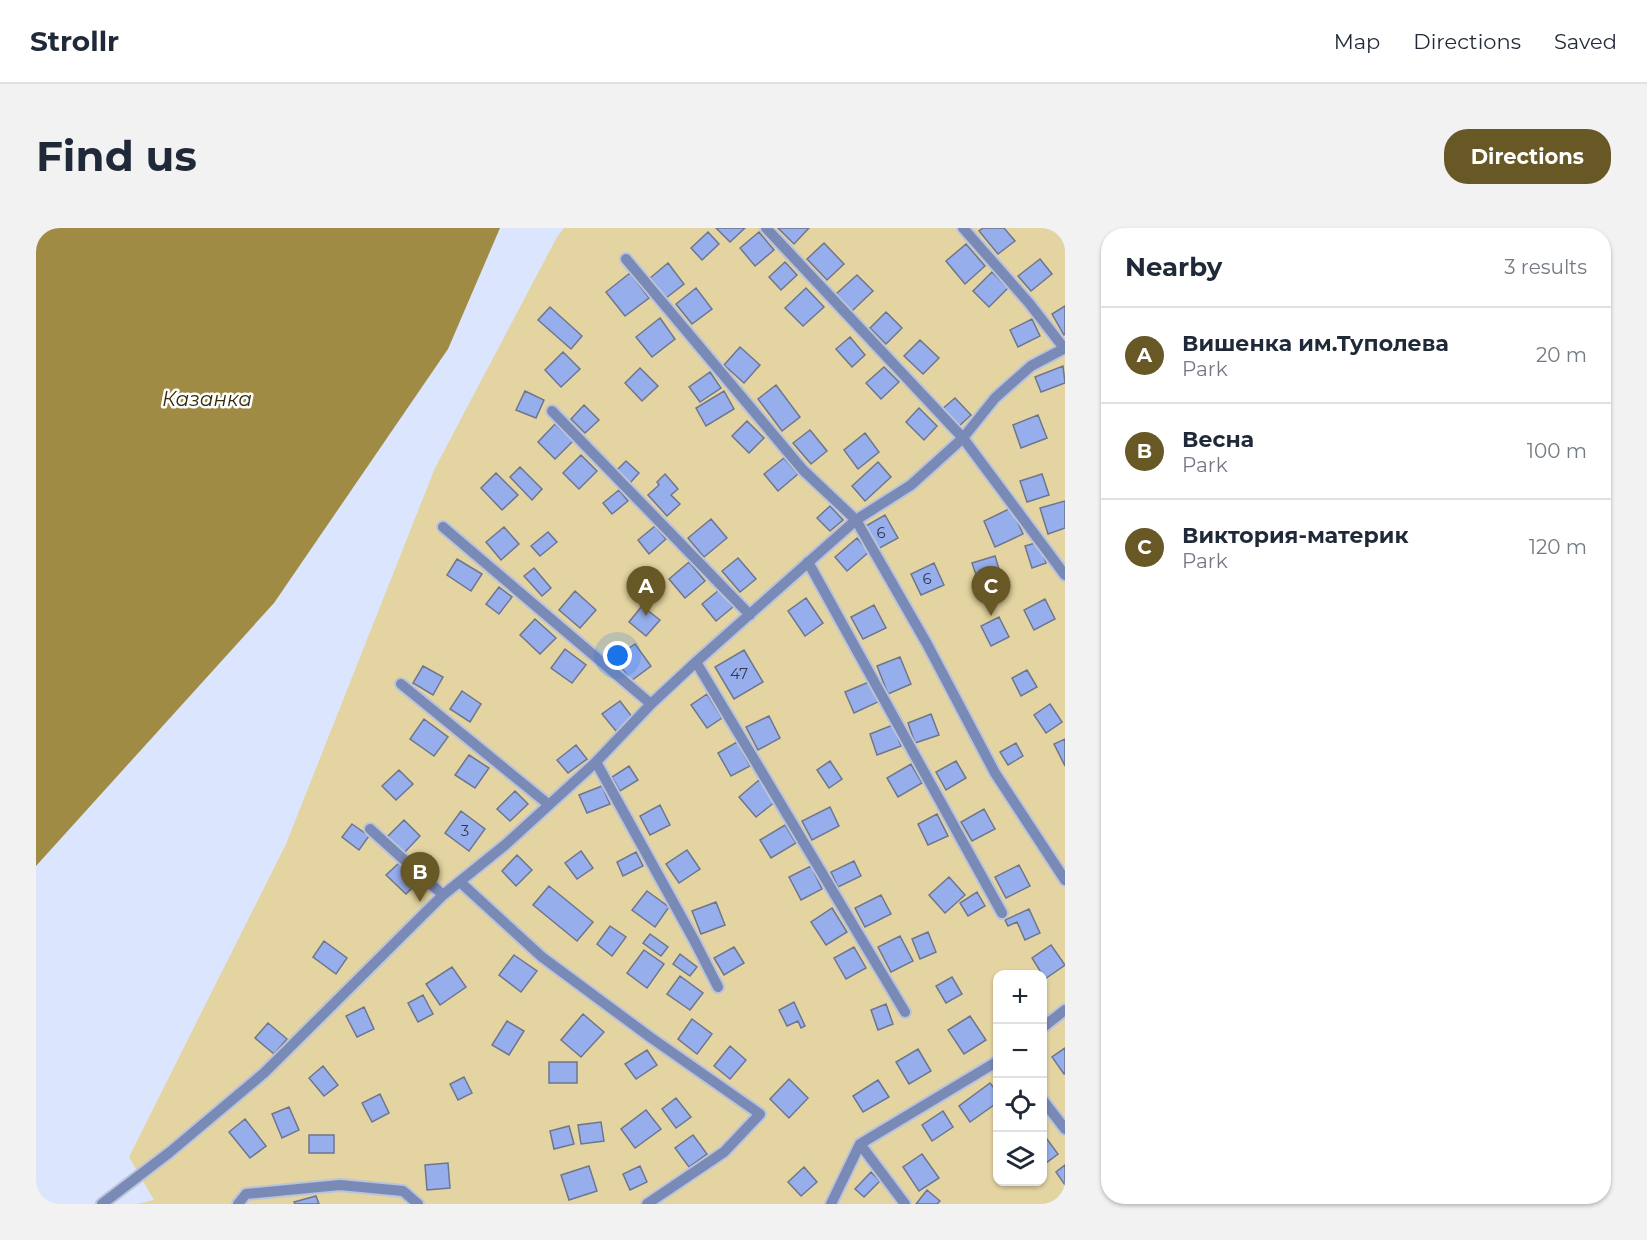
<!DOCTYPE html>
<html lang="en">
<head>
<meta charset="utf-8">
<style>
	:root { --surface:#fff; --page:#f2f2f3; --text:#1f2937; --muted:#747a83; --line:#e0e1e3; --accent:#675825 }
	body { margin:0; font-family:Montserrat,sans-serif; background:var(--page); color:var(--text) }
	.controls { position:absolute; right:18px; bottom:18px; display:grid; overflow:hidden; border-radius:12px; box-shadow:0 2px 4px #0004 }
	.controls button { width:54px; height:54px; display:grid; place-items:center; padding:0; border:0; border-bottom:2px solid var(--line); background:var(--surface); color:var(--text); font:30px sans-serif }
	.you { position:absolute; left:582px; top:428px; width:21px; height:21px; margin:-15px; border:4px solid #fff; border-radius:50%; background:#1a73e8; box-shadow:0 0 0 9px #1a73e833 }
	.badge { display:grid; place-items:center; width:39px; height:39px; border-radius:50%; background:var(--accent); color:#fff; font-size:20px; font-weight:700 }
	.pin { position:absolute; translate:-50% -50px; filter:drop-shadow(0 2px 3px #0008) }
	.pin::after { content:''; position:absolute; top:32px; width:21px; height:18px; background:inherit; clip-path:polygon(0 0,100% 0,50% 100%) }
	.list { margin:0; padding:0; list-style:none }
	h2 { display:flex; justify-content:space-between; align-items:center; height:78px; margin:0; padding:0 24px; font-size:26px }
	h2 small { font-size:20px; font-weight:400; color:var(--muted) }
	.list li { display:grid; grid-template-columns:39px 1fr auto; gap:18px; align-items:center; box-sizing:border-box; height:96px; padding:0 24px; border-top:2px solid var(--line) }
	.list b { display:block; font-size:22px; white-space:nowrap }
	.list p { margin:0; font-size:20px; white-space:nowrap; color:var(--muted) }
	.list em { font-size:20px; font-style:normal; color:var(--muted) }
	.icon { flex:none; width:33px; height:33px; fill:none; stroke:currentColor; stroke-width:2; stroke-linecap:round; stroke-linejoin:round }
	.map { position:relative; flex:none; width:1029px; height:976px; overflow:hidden; border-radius:24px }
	header { display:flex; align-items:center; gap:36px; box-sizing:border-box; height:84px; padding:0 30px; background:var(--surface); border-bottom:2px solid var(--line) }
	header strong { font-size:28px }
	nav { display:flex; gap:33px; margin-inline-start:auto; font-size:21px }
	.intro { display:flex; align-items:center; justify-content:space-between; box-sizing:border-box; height:144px; padding:0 36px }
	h1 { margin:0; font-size:42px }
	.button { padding:15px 27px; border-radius:24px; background:var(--accent); color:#fff; font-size:21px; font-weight:700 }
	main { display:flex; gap:36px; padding:0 36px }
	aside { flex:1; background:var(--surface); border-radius:24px; box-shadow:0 2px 4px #0004 }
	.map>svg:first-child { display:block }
	.green { fill:#e4d4a1; fill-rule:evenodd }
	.water { fill:#a08b44 }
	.building { fill:#97aeed; stroke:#6e768d; stroke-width:1.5 }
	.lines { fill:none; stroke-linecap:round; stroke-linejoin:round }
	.service-casing { stroke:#bac3da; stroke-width:14 }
	.service { stroke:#7a8ab7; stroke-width:10 }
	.labels { text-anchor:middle; stroke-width:5; stroke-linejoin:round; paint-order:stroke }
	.number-label { font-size:15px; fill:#313950 }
	.water-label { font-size:20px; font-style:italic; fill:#352b0a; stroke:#fff }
</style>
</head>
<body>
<header>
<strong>Strollr</strong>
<nav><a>Map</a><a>Directions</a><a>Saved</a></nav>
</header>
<div class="intro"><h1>Find us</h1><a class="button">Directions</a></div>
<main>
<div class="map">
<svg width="1029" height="976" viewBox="0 0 1029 976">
	<rect width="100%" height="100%" fill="#dbe5fe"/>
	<!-- green -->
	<path class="green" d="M528,0H1029V976H101L118,972L93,929L250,616L399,240L521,9ZM962,746H1006V954H962Z"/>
	<!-- water -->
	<path class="water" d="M0,0H464L412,121L238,375L0,638Z"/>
	<!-- building -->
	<path class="building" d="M680,0H709L694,14Z
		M742,0H773L758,16Z
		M947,0H968L979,13L962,26L943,3Z
		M672,4L683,16L666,32L655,20Z
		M723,4L738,22L719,38L704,20Z
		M788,15L808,36L791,52L771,31Z
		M930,16L949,38L929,56L910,33Z
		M1004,31L1016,46L995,63L982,48Z
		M749,34L761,47L745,62L733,49Z
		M632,35L648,56L630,70L614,50Z
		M956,44L972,60L953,79L937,63Z
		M594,45L613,70L589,88L570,64Z
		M821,47L837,63L816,83L800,66Z
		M660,60L676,81L656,96L640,76Z
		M770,60L788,79L767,98L749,80Z
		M1029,78V106L1028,107L1016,86Z
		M514,79L546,108L535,121L502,92Z
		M850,84L866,100L850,116L834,100Z
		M624,90L639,111L616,129L600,109Z
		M996,91L1004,108L982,119L974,102Z
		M814,109L829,127L816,139L800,121Z
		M884,112L903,130L887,146L868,128Z
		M704,119L724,137L708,155L688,137Z
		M527,124L544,141L525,159L509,142Z
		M1027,138L1029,155L1005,164L999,149Z
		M848,139L863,154L845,171L830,155Z
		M604,140L622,158L606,173L589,155Z
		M674,144L685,160L664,174L653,159Z
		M740,157L764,189L746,203L722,171Z
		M489,163L508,172L500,190L480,182Z
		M688,163L698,181L670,198L660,180Z
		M919,170L935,187L921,200L905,182Z
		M548,177L563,192L549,205L535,191Z
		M883,180L901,198L888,212L870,194Z
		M1002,187L1011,210L985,220L977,197Z
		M711,193L728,210L713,225L696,208Z
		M519,196L537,213L519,231L502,214Z
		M774,202L791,223L775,236L757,215Z
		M829,205L843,224L822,241L808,222Z
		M545,227L561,243L543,261L527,245Z
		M748,230L762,246L742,263L728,246Z
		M590,233L603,245L594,255L581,242Z
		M842,234L855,249L829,273L816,258Z
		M484,239L506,261L496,272L474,249Z
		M460,245L482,267L466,282L445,260Z
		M629,246L642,261L635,267L644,276L631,288L612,267L623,257L621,254Z
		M1006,246L1013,267L991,274L984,253Z
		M583,262L592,273L576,286L567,275Z
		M1029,273V300L1012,306L1004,280Z
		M794,278L807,292L794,303L781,290Z
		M975,280L987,306L959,319L948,293Z
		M849,287L862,310L840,322L828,299Z
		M675,291L691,310L668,329L652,310Z
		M619,298L630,311L613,326L602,312Z
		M468,299L483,316L465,332L450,314Z
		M512,304L521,314L504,328L495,318Z
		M821,310L833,324L811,343L799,329Z
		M1003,314L1010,335L996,340L989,318Z
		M959,328L967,354L945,361L936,335Z
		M702,330L720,351L704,364L686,343Z
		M421,331L446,346L435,363L411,347Z
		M653,334L669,353L649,370L633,351Z
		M898,335L908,357L885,367L875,346Z
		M498,340L515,360L506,368L488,348Z
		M463,359L476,369L463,386L450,376Z
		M683,362L697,379L680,393L666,376Z
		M539,363L560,382L544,400L523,382Z
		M770,370L787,395L769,408L752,383Z
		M1009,371L1019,391L998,402L988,382Z
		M838,377L850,400L827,411L815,389Z
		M606,378L624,392L610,408L593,394Z
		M963,389L973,409L955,418L945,398Z
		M499,391L520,410L504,426L484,407Z
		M599,416L615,438L595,453L579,430Z
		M529,421L550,437L536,455L515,440Z
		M708,422L727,454L698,471L679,439Z
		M864,429L875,456L852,466L841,438Z
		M387,438L407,449L397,467L377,455Z
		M991,442L1001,459L985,468L976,450Z
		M833,454L842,474L818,485L809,464Z
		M426,463L445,476L434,494L414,481Z
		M671,466L686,490L671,500L655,477Z
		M584,473L597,490L580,503L566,486Z
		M1014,476L1026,494L1010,505L998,487Z
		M895,486L903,507L879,515L872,495Z
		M733,488L744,510L722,522L710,499Z
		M388,491L412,509L398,528L374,511Z
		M857,497L865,518L841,527L834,506Z
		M1029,511V538L1018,516Z
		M701,514L714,538L695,548L682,525Z
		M980,515L987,528L972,537L964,524Z
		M540,517L551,531L532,545L521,532Z
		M433,527L453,540L439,560L419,547Z
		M794,533L806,551L793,560L781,542Z
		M920,533L930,550L910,562L900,544Z
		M875,536L886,555L862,569L851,550Z
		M593,538L602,552L584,563L576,549Z
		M363,542L377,556L360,572L346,558Z
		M723,552L740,573L720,589L703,569Z
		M566,558L574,576L551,585L543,567Z
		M479,563L492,576L474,593L461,581Z
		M624,577L634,597L614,607L604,588Z
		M794,579L803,598L776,612L766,593Z
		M948,581L959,601L936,613L925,594Z
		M425,583L449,601L433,623L409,605Z
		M901,586L912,608L892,617L882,596Z
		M368,592L384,608L368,625L351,609Z
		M316,596L333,608L323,622L306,609Z
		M749,597L760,615L735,630L724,612Z
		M651,622L664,641L643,655L630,636Z
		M545,623L557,640L541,651L529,635Z
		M600,624L607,638L587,648L581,634Z
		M481,627L496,642L480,658L466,643Z
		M818,633L825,648L802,659L795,644Z
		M363,635L382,654L370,666L350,647Z
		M983,637L994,658L970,670L959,649Z
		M775,638L786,661L765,672L753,649Z
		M913,649L929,667L909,685L893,667Z
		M513,658L557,694L541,713L497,677Z
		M611,663L633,679L619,699L596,682Z
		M941,664L949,678L932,688L924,675Z
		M845,667L855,686L829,699L819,680Z
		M680,674L689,697L665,706L656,683Z
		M796,680L811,704L790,717L775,694Z
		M993,681L1004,705L989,712L981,694L972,698L969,692Z
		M574,698L590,709L576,728L561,716Z
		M892,704L900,724L884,731L876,711Z
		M614,706L632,719L625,728L607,715Z
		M864,708L877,733L855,744L842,719Z
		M288,713L311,730L300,746L277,729Z
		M1015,717L1029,737L1009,751L996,730Z
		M698,719L708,735L688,747L678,730Z
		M818,719L830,740L810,751L798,730Z
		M608,722L628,736L611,760L591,745Z
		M644,726L661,739L654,748L637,736Z
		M478,727L501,743L485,764L463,747Z
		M416,739L430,759L404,777L390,756Z
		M644,748L667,765L654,782L631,766Z
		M916,749L926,766L910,775L900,758Z
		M387,767L397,786L382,794L372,775Z
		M758,774L769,798L765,800L762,793L751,798L743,782Z
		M850,776L857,796L842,802L835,782Z
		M328,779L338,801L321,809L310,788Z
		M547,786L568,804L545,829L525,812Z
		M934,788L950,812L928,826L912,802Z
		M656,791L676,806L661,826L642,811Z
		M471,793L488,803L473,827L456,817Z
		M232,795L251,811L238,826L219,810Z
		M694,818L710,832L694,851L678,838Z
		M1029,820V846H1028L1016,829Z
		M882,821L895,843L873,856L860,834Z
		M611,822L621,837L600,851L589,836Z
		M513,834H541V855H513Z
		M287,838L302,857L288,868L273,850Z
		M428,849L436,865L422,872L414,856Z
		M753,851L772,870L753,890L734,871Z
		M842,852L853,869L827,884L817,868Z
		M954,855L962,865V874L934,894L923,878Z
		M344,866L353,885L336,894L326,875Z
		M640,870L655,889L640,900L626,881Z
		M253,879L263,902L246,910L236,886Z
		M610,882L625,901L599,920L585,901Z
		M907,883L917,899L896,913L886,897Z
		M209,891L230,918L214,930L193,904Z
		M565,894L568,913L545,916L542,897Z
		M533,898L538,916L518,921L514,903Z
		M273,907H298V925H273Z
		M657,907L671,926L653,939L639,920Z
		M1008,907L1022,926L1006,938V909Z
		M886,926L903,950L883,963L867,939Z
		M412,935L414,960L391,962L389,937Z
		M1029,937V957L1020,944Z
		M553,938L561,963L533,972L525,947Z
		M604,938L611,954L594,962L587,946Z
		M768,939L781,954L765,968L752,954Z
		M835,944L844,953L828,969L819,961Z
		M891,962L904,973L901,976H880Z
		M280,968L283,976H259L258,974Z"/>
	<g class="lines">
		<!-- service casing -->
		<g class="service-casing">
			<path id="service" d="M730,0L927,210L1029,347
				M927,0L993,75L1028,120
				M590,31L767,242L820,292L891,416L959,545L1029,652
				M516,183L714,387
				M407,299L615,476
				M772,334L966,685
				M660,434L869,784
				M365,456L512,576
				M560,534L658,712L682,759
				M334,601L407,667
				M424,654L506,729L614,809L724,886L688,924L611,976
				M1006,800L1029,782
				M1006,871L1029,901
				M824,916L869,976
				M66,976L134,924L228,845L407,667L469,617L560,534L615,476L660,434L820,292L875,257L927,210L959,170L995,138L1029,120
				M202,976L210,966L304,957L367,963L382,976
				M795,976L824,916L962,833"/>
		</g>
		<!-- service -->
		<use href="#service" class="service"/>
	</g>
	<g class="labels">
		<!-- number labels -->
		<g class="number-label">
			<text x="845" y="310">6</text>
			<text x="891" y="356">6</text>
			<text x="703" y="451">47</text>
			<text x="429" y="608">3</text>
		</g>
		<!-- water labels -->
		<g class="water-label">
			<text x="171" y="178">Казанка</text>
		</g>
	</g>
</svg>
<div class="controls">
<button>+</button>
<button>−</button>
<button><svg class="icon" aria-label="locate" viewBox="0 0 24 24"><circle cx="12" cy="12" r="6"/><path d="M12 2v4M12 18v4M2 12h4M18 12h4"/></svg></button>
<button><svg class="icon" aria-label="layers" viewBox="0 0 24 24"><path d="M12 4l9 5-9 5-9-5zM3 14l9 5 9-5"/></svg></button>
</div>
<div class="you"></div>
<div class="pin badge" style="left:610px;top:388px">A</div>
<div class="pin badge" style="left:384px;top:674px">B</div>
<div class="pin badge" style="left:955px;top:388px">C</div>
</div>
<aside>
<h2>Nearby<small>3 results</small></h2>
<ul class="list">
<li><span class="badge">A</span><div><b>Вишенка им.Туполева</b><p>Park</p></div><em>20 m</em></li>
<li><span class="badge">B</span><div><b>Весна</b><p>Park</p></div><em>100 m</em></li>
<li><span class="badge">C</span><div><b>Виктория-материк</b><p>Park</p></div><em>120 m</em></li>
</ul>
</aside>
</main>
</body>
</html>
